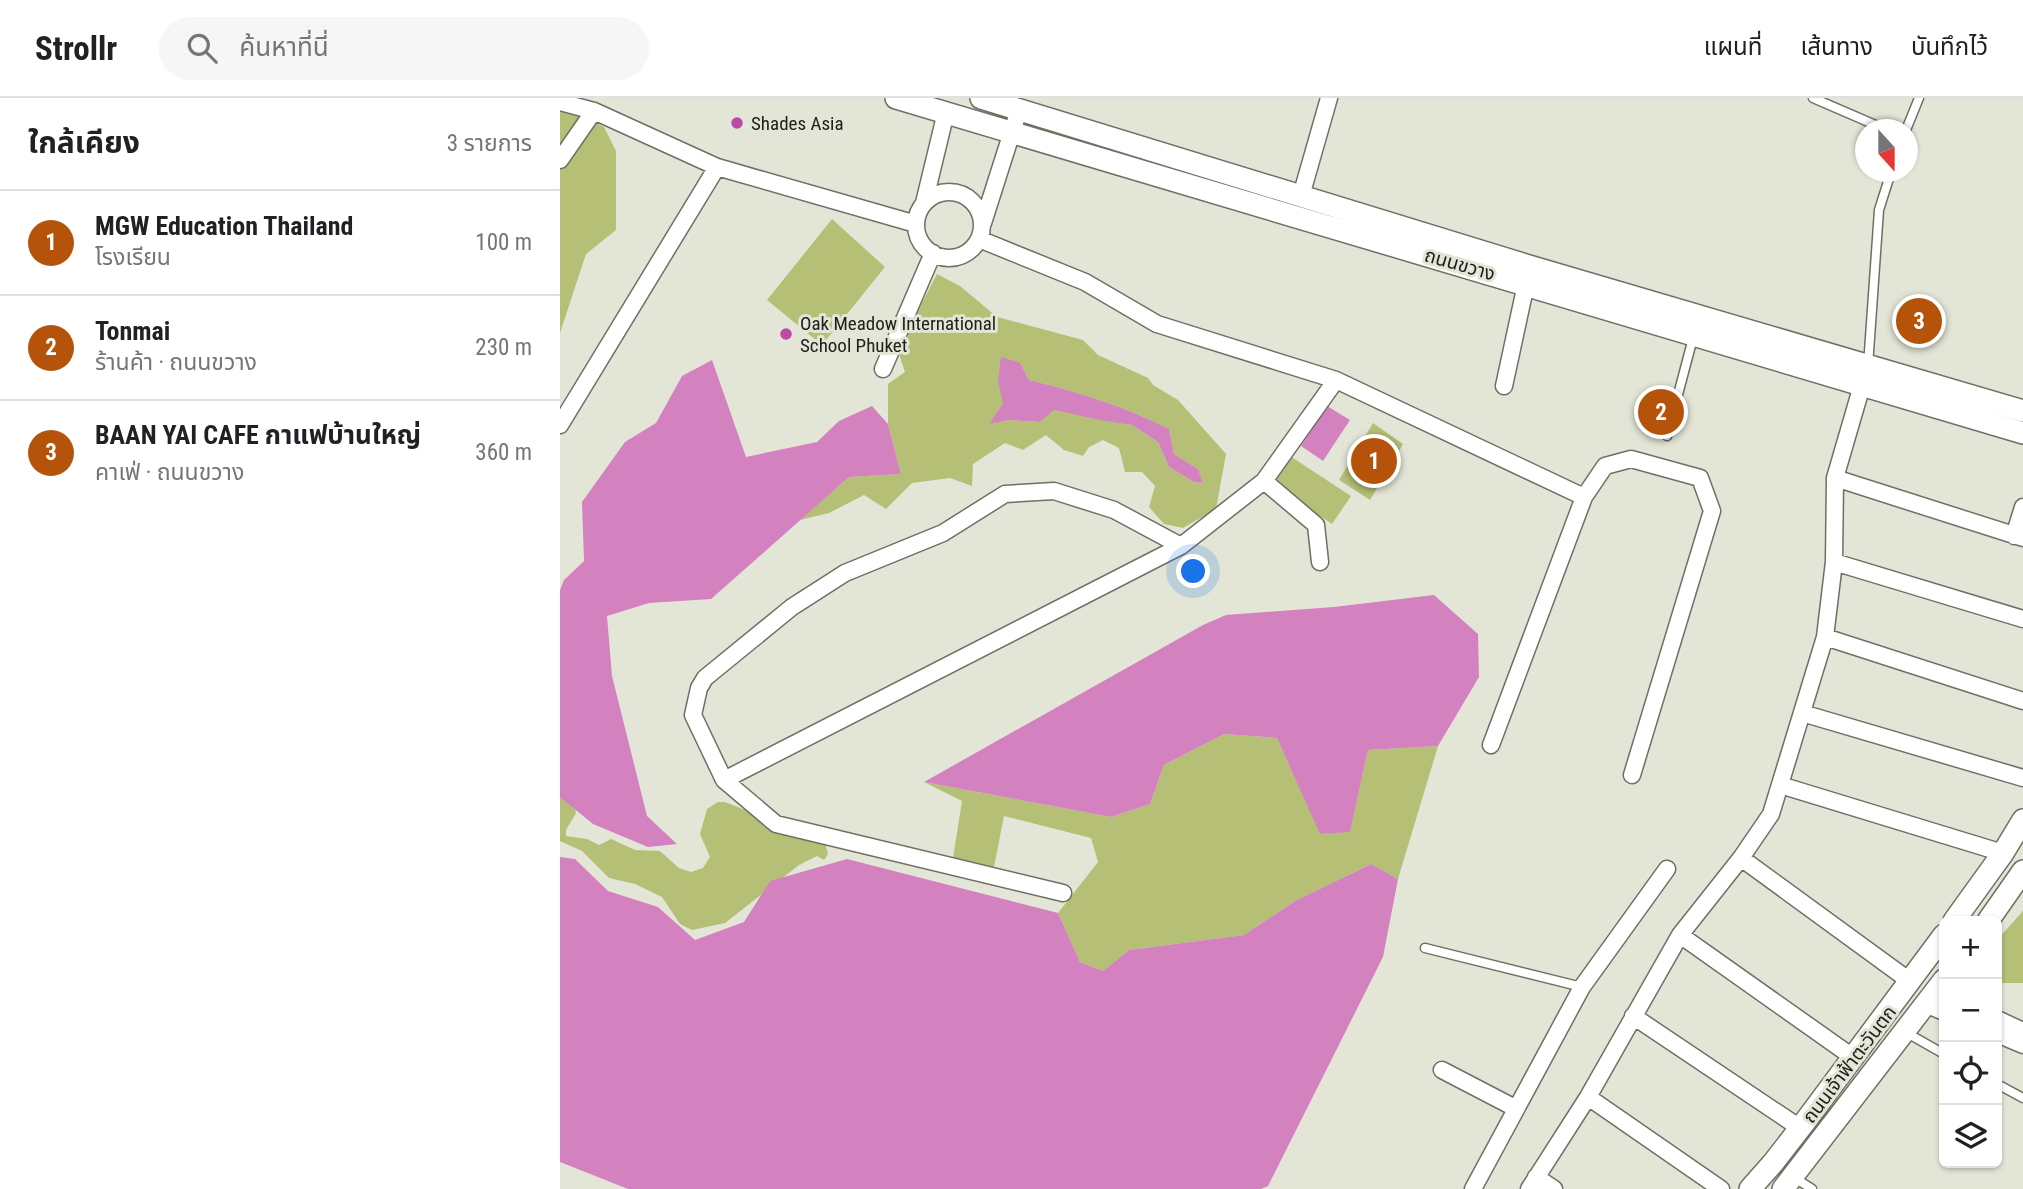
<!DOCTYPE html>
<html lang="th">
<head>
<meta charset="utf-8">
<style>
	:root { --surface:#fff; --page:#f6f6f6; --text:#202124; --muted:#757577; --line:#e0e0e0; --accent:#b45309 }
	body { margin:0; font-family:"Roboto Condensed","Noto Sans Thai",sans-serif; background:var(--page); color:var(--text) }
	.controls { position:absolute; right:21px; bottom:21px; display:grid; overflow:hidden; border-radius:10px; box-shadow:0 2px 5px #0004 }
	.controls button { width:63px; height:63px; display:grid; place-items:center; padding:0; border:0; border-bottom:2px solid var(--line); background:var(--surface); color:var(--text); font:35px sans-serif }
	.compass { position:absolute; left:1295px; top:21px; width:63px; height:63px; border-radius:50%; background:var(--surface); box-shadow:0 2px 5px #0004; rotate:159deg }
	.you { position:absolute; left:634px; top:474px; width:24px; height:24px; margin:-18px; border:5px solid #fff; border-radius:50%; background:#1a73e8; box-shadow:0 0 0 10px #1a73e833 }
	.badge { display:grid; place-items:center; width:46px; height:46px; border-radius:50%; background:var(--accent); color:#fff; font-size:23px; font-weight:700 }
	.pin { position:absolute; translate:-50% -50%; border:4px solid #fff; box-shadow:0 2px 7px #0006 }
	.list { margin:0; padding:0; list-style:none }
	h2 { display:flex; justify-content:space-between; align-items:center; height:91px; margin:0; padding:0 28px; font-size:30px }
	h2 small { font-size:23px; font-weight:400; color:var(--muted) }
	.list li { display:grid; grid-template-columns:46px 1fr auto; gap:21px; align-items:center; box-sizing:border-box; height:105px; padding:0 28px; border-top:2px solid var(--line) }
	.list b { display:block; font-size:26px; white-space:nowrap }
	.list p { margin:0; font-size:23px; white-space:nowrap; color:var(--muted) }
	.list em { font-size:23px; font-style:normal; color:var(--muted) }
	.icon { flex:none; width:38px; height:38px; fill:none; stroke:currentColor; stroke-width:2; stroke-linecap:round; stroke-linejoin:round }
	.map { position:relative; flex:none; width:1463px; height:1091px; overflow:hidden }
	header { display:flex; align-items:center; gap:42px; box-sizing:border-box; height:98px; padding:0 35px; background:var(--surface); border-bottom:2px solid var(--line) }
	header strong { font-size:33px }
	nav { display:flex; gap:38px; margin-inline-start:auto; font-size:24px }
	.search { width:490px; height:63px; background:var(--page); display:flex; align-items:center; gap:18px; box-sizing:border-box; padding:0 24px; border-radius:38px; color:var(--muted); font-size:26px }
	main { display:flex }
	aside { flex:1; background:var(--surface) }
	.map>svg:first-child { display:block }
	.green { fill:#b5bf76; fill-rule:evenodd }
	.water { fill:#d481c0 }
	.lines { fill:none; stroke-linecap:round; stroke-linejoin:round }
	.lane-casing { stroke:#6d7063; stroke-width:11 }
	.street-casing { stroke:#6d7063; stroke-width:19 }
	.secondary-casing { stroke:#6d7063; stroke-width:24 }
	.lane { stroke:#fff; stroke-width:8 }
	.street { stroke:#fff; stroke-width:16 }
	.secondary { stroke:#fff; stroke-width:21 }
	.poi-dot { fill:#bc4aa4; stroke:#e3e6d7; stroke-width:2.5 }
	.labels { text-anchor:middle; stroke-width:6; stroke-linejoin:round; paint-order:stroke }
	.poi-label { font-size:19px; fill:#20211c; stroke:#e3e6d7; text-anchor:start }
	.street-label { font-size:19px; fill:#20211c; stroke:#e3e6d7 }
</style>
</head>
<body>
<header>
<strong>Strollr</strong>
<div class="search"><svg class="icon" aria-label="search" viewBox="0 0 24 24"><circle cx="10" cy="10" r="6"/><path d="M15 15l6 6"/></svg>ค้นหาที่นี่</div>
<nav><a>แผนที่</a><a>เส้นทาง</a><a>บันทึกไว้</a></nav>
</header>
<main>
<aside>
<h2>ใกล้เคียง<small>3 รายการ</small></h2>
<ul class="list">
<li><span class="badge">1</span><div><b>MGW Education Thailand</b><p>โรงเรียน</p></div><em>100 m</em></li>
<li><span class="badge">2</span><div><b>Tonmai</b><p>ร้านค้า · ถนนขวาง</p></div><em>230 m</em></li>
<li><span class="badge">3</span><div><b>BAAN YAI CAFE กาแฟบ้านใหญ่</b><p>คาเฟ่ · ถนนขวาง</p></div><em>360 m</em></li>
</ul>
</aside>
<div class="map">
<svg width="1463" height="1091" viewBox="0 0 1463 1091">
	<rect width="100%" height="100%" fill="#e3e6d7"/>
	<!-- green -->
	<path class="green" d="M0,7L44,29L56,53V132L26,156L0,235Z
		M272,121L325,169L262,247L207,202Z
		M377,176L400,188L437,219L523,242L538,257L588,280L593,287L618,302L666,356L656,411L623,430L604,426L589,409L595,388L582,374H565L559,350L543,342L529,349L523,358L504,352L486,337L463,352L445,345L413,366L412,388L390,380L352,385L326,411L304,397L269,415L240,422L289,379L341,376L328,326V286L345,274L339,256L351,226ZM460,265L469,282C518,294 564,308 609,331L614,356L638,371L643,385L634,384L609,369L598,344L572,327L494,312L480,324L449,322L430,325L443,305Z
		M813,325L843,346L810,402L779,382Z
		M730,358L791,398L772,426L713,386Z
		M664,636L717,640L761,736L790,733L808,652L878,648L838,781L811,766L735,803L684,837L569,852L543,873L520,864L498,815L538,764L531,740L444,718L434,769L393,760L402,703L364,684L551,719L590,706L604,667Z
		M0,691L11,697L16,715L6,732V738L27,741L39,747L51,741L75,752L100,753L119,770L131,774L143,770L150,759L140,736L147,711L158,704H165L265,744L268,756L264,762L257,758L239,767L165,825L132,832L120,826L102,799L75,786L49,780L22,753L0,743Z
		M1463,813V885H1440L1437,883V842Z"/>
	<!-- water -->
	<path class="water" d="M441,259L460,265L469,282C518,294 564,308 609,331L614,356L638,371L643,385L634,384L609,369L598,344L572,327L540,322L494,312L480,324L449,322L429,326L443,305L438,283Z
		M152,262L186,359L257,344L279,323L312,308L328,326L341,376L289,379L151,501L89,505L47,518L52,578L87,718L117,746L88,749L33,726L0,699V492L4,482L24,463L22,404L65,344L96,325L122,278Z
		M767,308L790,322L763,363L741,348Z
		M874,497L918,536L919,579L878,648L808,652L790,734L760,736L717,640L664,636L604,667L590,706L551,719L364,684L643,527L666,517L774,509Z
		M0,759L15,761L48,793L98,809L135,842L184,824L210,783L287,761L498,815L520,864L543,873L569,852L684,837L735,803L811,766L838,781L823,859L708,1088L701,1091H68L0,1064Z"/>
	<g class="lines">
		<!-- lane casing -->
		<g class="lane-casing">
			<path id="lane" d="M1253,0L1327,32
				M1346,32L1359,0
				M1308,268L1319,112L1331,74
				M1107,338L1133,240
				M865,850L1022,889
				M1347,935L1384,956
				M1437,986L1463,1000
				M1233,1079L1252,1091"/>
		</g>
		<!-- street casing -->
		<g class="street-casing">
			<path id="street" d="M0,4L34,13L157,69L356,126
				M0,62L34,13
				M356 127a33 33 0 1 1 66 0a33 33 0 1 1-66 0Z
				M741,98L769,0
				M364,105L386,14
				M423,125L459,12
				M419,141L525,184L597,226L776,282L1024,399
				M323,271L373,155
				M944,288L966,186
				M0,327L157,69
				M1275,380L1463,440
				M704,383L756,427L760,464
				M1454,438L1463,409
				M1274,464L1463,521
				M1265,539L1463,603
				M1242,615L1463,680
				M931,647L1024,399L1045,368L1071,361L1140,380L1152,413L1072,677
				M164,682L621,448L704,383L776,282
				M1220,687L1443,755
				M1181,760L1351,884
				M503,795L216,726L164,682L133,617L139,590L145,580L232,509L285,475L383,435L445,396L494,393L554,412L621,448
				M1120,837L1294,960
				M1365,906L1384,914
				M1073,918L1240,1030
				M1437,921L1463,933
				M1437,936L1463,947
				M882,972L955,1010
				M1028,999L1161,1091
				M976,1079L994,1091
				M913,1091L1022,889L1107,771
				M969,1091L1028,999L1120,837L1181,760L1211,716L1265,539L1274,464L1275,380L1305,277"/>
		</g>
		<!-- secondary casing -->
		<g class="secondary-casing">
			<path id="secondary" d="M336,0L1463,335
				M421,0L969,168L1463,313
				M1394,823L1443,755L1463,722
				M1428,823L1463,773
				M1190,1091L1213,1065L1244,1025L1384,837
				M1223,1091L1384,882"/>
		</g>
		<!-- lane -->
		<use href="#lane" class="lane"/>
		<!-- street -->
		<use href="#street" class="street"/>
		<!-- secondary -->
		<use href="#secondary" class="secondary"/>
	</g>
	<!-- markers -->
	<g class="poi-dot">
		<circle cx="177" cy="25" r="7"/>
		<circle cx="226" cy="236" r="7"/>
	</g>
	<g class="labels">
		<!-- poi labels -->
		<g class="poi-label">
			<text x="191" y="32">Shades Asia</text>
			<text x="240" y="232">Oak Meadow International<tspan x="240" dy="22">School Phuket</tspan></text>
		</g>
		<!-- street labels -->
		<g class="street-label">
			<text transform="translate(900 166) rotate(16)" y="7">ถนนขวาง</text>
			<text transform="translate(1289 966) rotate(-53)" y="7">ถนนเจ้าฟ้าตะวันตก</text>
		</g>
	</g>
</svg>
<div class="controls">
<button>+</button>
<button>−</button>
<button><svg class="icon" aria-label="locate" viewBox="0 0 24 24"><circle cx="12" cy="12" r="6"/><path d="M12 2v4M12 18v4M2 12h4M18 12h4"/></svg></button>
<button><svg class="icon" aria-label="layers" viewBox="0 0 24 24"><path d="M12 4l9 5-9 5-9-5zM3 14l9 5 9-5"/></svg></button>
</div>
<svg class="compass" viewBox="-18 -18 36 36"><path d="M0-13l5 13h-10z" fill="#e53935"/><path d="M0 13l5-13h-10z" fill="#757577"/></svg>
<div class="you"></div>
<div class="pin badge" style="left:814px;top:363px">1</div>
<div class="pin badge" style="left:1101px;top:314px">2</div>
<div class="pin badge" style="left:1359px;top:223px">3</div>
</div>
</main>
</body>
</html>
